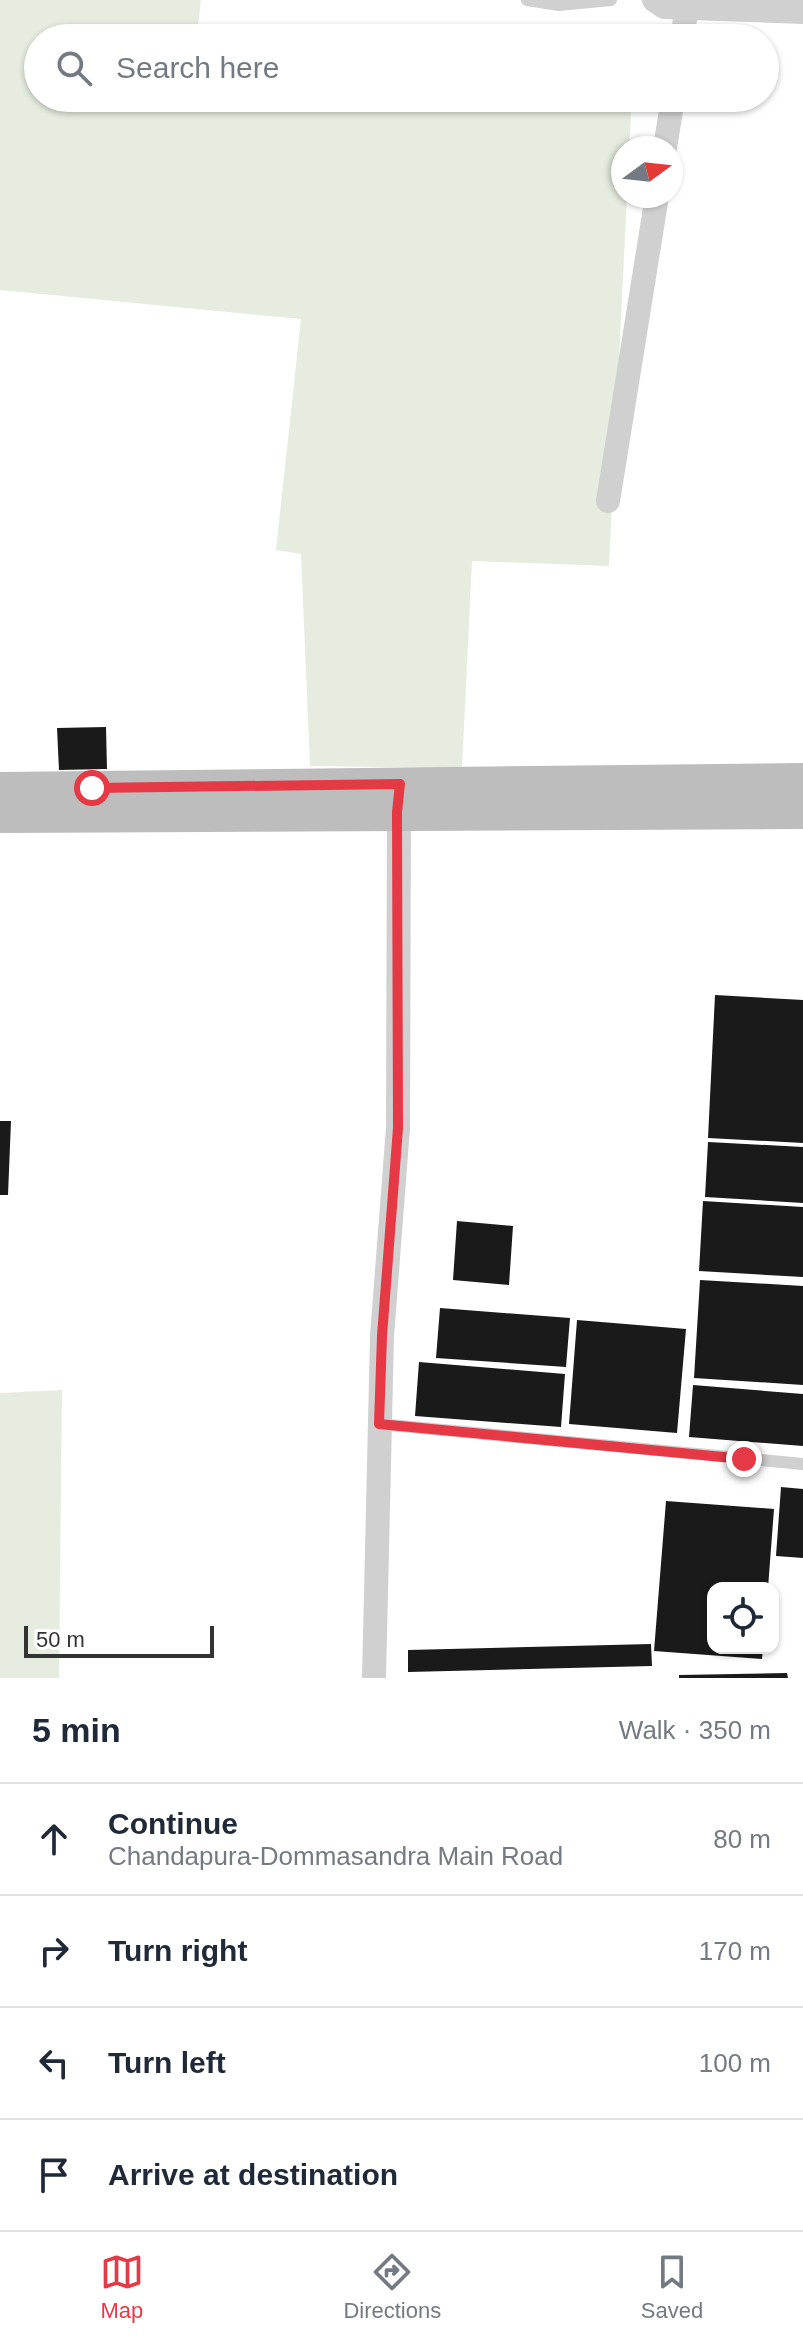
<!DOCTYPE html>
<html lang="en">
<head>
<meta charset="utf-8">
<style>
	:root { --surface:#fff; --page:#f2f2f3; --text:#1f2937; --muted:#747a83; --line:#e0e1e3; --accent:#e63946 }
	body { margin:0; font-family:Helvetica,sans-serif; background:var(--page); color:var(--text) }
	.controls { position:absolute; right:24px; bottom:24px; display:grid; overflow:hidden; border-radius:16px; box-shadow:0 2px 6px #0004 }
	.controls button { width:72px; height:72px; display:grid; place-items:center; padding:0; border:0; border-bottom:2px solid var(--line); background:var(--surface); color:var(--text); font:40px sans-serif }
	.compass { position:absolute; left:611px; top:136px; width:72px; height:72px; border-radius:50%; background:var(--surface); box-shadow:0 2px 6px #0004; rotate:75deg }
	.scale { position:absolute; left:24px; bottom:20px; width:190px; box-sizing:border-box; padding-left:8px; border:4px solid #333; border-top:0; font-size:22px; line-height:28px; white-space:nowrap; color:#333; -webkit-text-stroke:6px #fff; paint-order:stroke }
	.stop { position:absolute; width:24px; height:24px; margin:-18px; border:6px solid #e63946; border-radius:50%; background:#fff }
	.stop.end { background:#e63946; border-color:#fff; box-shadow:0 2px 8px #0008 }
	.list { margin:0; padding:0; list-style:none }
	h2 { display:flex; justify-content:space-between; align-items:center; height:104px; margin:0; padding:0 32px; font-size:34px }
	h2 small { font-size:26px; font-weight:400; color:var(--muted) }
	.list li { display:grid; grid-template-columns:52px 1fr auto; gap:24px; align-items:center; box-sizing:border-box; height:112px; padding:0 32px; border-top:2px solid var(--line) }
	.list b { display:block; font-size:30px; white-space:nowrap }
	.list p { margin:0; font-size:26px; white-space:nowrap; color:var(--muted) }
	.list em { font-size:26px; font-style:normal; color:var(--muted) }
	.icon { flex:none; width:44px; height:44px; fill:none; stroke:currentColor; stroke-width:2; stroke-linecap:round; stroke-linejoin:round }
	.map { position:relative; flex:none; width:803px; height:1678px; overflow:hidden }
	.search { position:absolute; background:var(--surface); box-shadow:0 2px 6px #0004; left:24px; right:24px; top:24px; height:88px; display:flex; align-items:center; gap:20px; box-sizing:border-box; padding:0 28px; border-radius:44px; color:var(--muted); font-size:30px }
	.sheet { height:552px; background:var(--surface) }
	nav { display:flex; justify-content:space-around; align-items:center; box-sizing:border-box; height:112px; border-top:2px solid var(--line); background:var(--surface); font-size:22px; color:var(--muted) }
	nav a { display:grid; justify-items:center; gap:4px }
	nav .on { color:var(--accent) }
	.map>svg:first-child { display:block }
	.green { fill:#e6ecdf }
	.building { fill:#1a1a1a }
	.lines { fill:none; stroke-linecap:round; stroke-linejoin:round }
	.service { stroke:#d0d0d0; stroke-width:12 }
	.minor { stroke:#d0d0d0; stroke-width:24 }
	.secondary { stroke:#bdbdbd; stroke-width:34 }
	.route { stroke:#e63946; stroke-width:10 }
</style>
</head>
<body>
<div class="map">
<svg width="803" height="1678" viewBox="0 0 803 1678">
	<rect width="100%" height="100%" fill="#fff"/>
	<!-- green -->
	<path class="green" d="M0,0H201L198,27L275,38H38V98H632L629,148H623V196H627L609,566L472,561L462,768L310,766L301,554L276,550L301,319L0,290Z
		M62,1390L59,1678H0V1393Z"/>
	<!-- building -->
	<path class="building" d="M106,727L107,769L59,770L57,728Z
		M715,995L803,1000V1143L708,1138Z
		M0,1121H11L8,1195H0Z
		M708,1142L803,1147V1203L705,1197Z
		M703,1201L803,1207V1277L699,1271Z
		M457,1221L513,1226L509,1285L453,1280Z
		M700,1280L803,1286V1385L694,1378Z
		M440,1308L570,1318L566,1367L436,1358Z
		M577,1320L686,1329L677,1433L569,1424Z
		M419,1362L565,1374L561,1427L415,1416Z
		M693,1385L803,1394V1446L689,1437Z
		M781,1487L803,1489V1558L776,1556Z
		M666,1501L774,1509L768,1588H713V1648H763L762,1659L654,1651Z
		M651,1644L652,1666L408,1672V1650Z
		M787,1673L788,1678H679V1675Z"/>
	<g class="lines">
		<!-- service -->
		<path class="service" d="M527,0L559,5L611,0
			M379,1424L803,1464"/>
		<!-- minor -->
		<path class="minor" d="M654,0L664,7L803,12
			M682,38L688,0
			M665,148L673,98
			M608,501L657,196
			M374,1678L382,1336L398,1128L399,798"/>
		<!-- secondary -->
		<path class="secondary" d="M0,789L803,780
			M0,816L803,812"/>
	</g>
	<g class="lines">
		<!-- route -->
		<path class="route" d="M92,788L400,784L397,812L398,1128L382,1336L379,1424L744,1459"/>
	</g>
</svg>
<div class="controls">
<button><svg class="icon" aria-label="locate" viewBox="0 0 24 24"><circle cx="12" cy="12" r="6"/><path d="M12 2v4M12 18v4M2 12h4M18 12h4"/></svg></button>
</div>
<svg class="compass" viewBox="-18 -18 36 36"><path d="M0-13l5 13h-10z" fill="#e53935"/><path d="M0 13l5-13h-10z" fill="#747a83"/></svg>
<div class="scale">50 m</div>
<div class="stop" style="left:92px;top:788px"></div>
<div class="stop end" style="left:744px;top:1459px"></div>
<div class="search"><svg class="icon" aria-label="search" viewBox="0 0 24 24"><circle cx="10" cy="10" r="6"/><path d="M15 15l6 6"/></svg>Search here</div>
</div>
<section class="sheet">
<h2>5 min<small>Walk · 350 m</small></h2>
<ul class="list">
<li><svg class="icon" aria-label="ahead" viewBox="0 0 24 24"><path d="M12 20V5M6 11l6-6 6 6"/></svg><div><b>Continue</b><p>Chandapura-Dommasandra Main Road</p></div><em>80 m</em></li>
<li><svg class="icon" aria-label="right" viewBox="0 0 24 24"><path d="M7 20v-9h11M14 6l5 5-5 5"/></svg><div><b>Turn right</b></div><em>170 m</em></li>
<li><svg class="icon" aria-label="left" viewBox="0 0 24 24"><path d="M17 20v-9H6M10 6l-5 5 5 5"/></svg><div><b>Turn left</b></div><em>100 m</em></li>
<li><svg class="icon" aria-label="arrive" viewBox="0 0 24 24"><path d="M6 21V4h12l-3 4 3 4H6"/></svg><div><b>Arrive at destination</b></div></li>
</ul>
</section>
<nav>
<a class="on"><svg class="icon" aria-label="map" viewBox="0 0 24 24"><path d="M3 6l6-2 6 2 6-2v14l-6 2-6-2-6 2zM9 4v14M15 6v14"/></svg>Map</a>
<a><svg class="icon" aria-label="directions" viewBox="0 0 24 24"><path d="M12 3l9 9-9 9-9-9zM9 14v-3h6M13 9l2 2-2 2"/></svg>Directions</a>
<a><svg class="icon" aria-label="saved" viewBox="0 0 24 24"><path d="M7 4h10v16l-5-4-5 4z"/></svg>Saved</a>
</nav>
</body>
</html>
